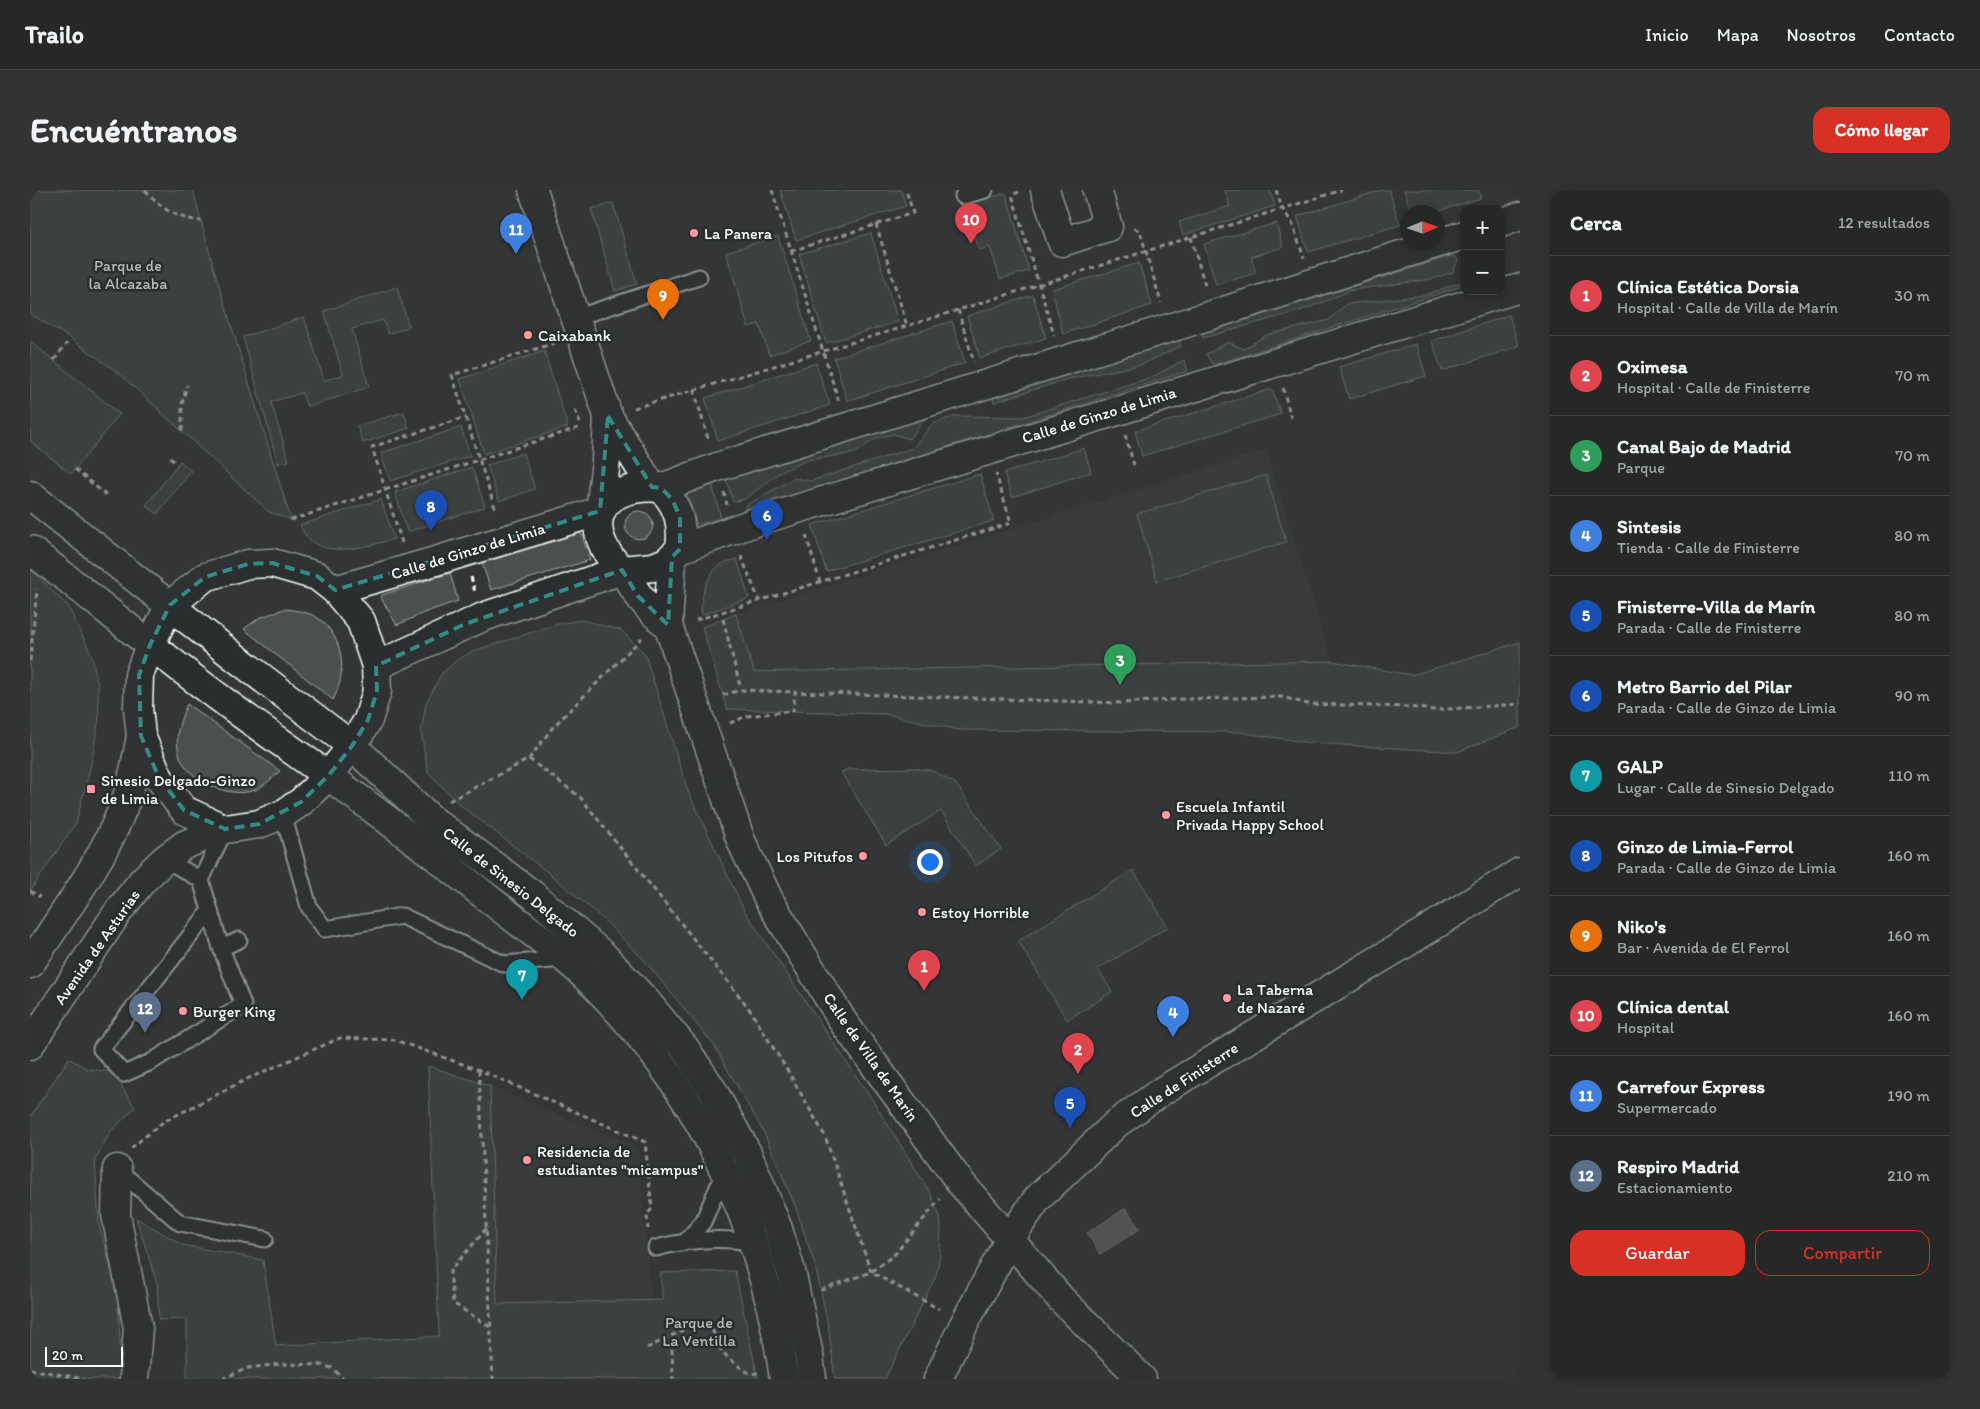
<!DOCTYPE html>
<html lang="es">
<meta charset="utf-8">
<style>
body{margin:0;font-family:Itim,sans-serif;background:#323434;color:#f1f3f6}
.controls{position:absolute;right:15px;top:15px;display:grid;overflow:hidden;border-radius:10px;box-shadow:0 2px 12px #0003}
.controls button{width:45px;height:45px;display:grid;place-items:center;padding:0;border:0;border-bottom:1px solid #424445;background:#262828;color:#f1f3f6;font:25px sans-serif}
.compass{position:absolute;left:1370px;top:15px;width:45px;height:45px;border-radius:50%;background:#262828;box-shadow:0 2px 12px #0003;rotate:88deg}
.scale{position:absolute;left:15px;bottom:12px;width:78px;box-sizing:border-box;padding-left:5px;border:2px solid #fff;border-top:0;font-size:14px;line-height:18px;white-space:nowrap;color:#fff;-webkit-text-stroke:4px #2a2d2e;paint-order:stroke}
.you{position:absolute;left:899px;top:671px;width:18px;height:18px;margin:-12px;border:4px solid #fff;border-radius:50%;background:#1a73e8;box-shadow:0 0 0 8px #1a73e833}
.badge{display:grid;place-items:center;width:32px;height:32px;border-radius:50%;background:#d93025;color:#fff;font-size:16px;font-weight:700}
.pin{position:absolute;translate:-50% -41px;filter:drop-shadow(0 1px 2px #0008)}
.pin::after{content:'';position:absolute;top:26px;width:18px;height:15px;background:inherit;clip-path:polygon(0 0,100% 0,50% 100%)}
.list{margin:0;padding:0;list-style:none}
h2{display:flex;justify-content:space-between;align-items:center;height:65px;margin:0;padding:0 20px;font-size:21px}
h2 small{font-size:16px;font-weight:400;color:#a4a6a8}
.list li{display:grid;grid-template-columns:32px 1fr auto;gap:15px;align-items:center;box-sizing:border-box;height:80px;padding:0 20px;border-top:1px solid #424445}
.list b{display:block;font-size:19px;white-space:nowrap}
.list p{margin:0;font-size:16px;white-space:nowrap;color:#a4a6a8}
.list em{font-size:16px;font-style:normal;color:#a4a6a8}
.actions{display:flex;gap:10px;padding:15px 20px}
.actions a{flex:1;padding:11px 0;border:1px solid #d93025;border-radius:15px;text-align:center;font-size:18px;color:#d93025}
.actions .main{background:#d93025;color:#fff}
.map{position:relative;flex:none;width:1490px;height:1189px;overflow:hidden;border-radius:15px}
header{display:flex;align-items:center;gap:30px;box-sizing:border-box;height:70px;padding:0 25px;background:#262828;border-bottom:1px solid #424445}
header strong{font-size:24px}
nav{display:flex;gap:28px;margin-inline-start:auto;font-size:18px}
.intro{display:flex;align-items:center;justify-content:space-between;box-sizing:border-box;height:120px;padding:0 30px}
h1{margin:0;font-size:35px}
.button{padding:12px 22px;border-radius:15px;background:#d93025;color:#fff;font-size:18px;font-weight:700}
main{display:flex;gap:30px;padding:0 30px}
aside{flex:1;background:#262828;border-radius:15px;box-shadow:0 2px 12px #0003}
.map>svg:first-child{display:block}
</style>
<header>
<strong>Trailo</strong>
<nav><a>Inicio</a><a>Mapa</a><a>Nosotros</a><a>Contacto</a></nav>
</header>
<div class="intro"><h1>Encuéntranos</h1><a class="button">Cómo llegar</a></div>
<main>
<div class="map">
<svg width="1490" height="1189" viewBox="0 0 1490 1189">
<rect width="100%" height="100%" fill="#333536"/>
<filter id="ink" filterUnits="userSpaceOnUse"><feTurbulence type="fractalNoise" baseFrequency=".02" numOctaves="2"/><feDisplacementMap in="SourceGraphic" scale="10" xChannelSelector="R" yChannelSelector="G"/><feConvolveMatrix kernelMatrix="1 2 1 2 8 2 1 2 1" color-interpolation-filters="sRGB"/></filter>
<g filter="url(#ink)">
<g fill="#404243">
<path d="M 1236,260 L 1302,471 L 723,482 L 706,424 Z"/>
<path d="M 398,876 L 460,896 L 608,957 L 624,1135 L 409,1146 Z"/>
</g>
<g fill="#4c4f50" stroke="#a6a7a8">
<path d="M 0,0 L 163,0 L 184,79 L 261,330 L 239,322 L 91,185 L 40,148 L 0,124 Z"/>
<path d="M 750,0 L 871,0 L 876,16 L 766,50 Z"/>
<path d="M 1195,0 L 1240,0 L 1245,16 L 1153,45 L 1149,32 L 1200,16 Z"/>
<path d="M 1352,0 L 1359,0 L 1370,35 L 1278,62 L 1267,26 Z"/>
<path d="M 1374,0 L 1448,0 L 1451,8 L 1405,22 L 1381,22 Z"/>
<path d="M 976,3 L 999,81 L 970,89 L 960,57 L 949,60 L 935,15 Z"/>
<path d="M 583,13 L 607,94 L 585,101 L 561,19 Z"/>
<path d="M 1246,33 L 1253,57 L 1221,67 L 1226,83 L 1186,95 L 1174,54 Z"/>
<path d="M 841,43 L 868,132 L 796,153 L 769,64 Z"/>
<path d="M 748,46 L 781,151 L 739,165 L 729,134 L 718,137 L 696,62 Z"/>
<path d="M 1421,66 L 1426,67 L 1428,70 L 1423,82 L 1402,89 L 1322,100 L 1276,119 L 1173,148 L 1172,143 Z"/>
<path d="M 1109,73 L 1122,115 L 1033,144 L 1022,99 Z"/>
<path d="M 1434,91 L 1434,93 L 1426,98 L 1187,174 L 1182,174 L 1176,164 L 1198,152 L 1214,159 L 1236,145 L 1299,130 L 1316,114 L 1395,105 Z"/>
<path d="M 367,97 L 379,137 L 358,144 L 353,130 L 322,139 L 339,197 L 277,217 L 272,203 L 241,212 L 259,271 L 248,274 L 213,147 L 274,127 L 294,190 L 313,185 L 294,121 Z"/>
<path d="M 1003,105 L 1016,148 L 950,168 L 937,126 Z"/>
<path d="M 1479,125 L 1489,156 L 1412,181 L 1402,151 Z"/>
<path d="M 922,131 L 935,173 L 817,211 L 804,168 Z"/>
<path d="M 1149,150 L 1151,156 L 1111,175 L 1038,189 L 964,212 L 963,208 Z"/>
<path d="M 0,151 L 90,224 L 41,284 L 0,251 Z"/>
<path d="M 1386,154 L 1396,186 L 1319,209 L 1309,177 Z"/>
<path d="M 514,161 L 538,237 L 454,264 L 430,189 Z"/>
<path d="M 1154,170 L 1158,181 L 716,320 L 715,316 L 764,288 L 781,291 L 883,258 L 902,234 L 926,226 L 993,227 L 1122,187 Z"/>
<path d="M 786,173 L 800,215 L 688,251 L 675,208 Z"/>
<path d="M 1242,199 L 1251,224 L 1112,266 L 1105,241 Z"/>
<path d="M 374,222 L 379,238 L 333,253 L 327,236 Z"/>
<path d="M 893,228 L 895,229 L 879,249 L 864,244 L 847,248 L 825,263 L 778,270 L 752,281 L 715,309 L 703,312 L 696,289 Z"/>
<path d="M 431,237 L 440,266 L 360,291 L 351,263 Z"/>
<path d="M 1054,258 L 1061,282 L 982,307 L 974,283 Z"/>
<path d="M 493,263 L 505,299 L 469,311 L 457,275 Z"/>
<path d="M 150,271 L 161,281 L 127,324 L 116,315 Z"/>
<path d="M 442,277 L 455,317 L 377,342 L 365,302 Z"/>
<path d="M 950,284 L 964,331 L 796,381 L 782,335 Z"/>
<path d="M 1236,285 L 1256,352 L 1127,391 L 1107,324 Z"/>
<path d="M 682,294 L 691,328 L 667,335 L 656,302 Z"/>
<path d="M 351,309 L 364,349 C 335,357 283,373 270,335 Z"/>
<circle cx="609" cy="335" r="14"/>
<path d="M 551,343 L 560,370 L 461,400 L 452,373 Z"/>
<path d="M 707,369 L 719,408 L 672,425 C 669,410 676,386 688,377 C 693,372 700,371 707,369 Z"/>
<path d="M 0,379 L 38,416 L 62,466 L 68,495 L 69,528 L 61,575 L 46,633 L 0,701 Z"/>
<path d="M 420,383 L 428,411 L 396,422 L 367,435 L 351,408 L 352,405 Z"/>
<path d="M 254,419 C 265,420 279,422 288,428 C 315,448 317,483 303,510 L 214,439 L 229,428 Z"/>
<path d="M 706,424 L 724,482 L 1302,471 L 1382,485 L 1490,452 L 1490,537 L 1428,562 L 1280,553 L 1208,542 L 929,540 L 854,524 L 697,519 L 672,437 Z"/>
<path d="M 551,430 L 591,440 L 615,464 L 658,601 L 714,720 L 845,914 L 900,1002 L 910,1027 L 911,1039 L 910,1066 L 906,1086 L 855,1189 L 805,1189 L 798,1135 L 786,1079 L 766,1018 L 734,943 L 683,854 L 614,770 L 573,729 L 521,685 L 430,615 L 398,582 L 391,542 L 396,513 L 412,483 L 428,469 L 446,460 L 528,434 Z"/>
<path d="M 157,514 L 250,581 C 242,588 234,596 225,600 C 198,610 152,589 148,559 C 145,543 151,528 157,514 Z"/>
<path d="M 885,578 L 903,581 L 926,594 L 971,659 L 946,676 L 911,621 L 856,655 L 811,582 L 818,579 Z"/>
<path d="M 1103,680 L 1138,737 L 1068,779 L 1082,802 L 1037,830 L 988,751 Z"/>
<path d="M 39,868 L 57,879 L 83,882 L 105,918 L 81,941 L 65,970 L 69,1034 L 88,1104 L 91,1177 L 88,1189 L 0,1189 L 0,927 Z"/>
<path d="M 398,876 L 460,896 L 467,1114 L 633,1110 L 630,1083 L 705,1081 L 728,1189 L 157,1189 L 157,1129 L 129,1130 L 127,1093 L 106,1028 L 153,1055 L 233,1070 L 246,1156 L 409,1146 Z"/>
</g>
<path fill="#737576" stroke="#abacad" d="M 1096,1018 L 1110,1039 L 1070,1064 L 1057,1043 Z"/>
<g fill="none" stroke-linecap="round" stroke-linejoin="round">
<defs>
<g id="lane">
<path d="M 933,6 L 955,0"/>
<path d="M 545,128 L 669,87"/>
<path d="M 253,624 L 279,717 L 295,739 L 372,726 L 474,774 L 534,769"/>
<path d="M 135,669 L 171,690"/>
<path d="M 179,722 L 71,859 L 94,884 L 121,872 L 213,815 L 191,758 L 171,690 L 195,639"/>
<path d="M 191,758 L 209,750"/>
<path d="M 87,979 L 150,1033 L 235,1049"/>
<path d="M 656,1051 L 673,1032 L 694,983"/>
<path d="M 626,1058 C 658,1050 690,1046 722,1053"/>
</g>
<g id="street">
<path d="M 503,0 L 578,226 L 622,297"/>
<path d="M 1015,0 L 1032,52 L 1078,37 L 1067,0"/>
<path d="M 570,321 L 576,271 L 578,226"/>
<path d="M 642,367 L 638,435 L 711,651 L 739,710 L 814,833 L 930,992 L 1031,1109 L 1112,1189"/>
<path d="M 592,380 C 605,401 617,420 638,435"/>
<path d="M 87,979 L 86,1025 L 108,1138 L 104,1189"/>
<path d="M 908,1189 L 934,1134 L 979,1050 L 1007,1009 L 1086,934 L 1132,901 L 1368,758 L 1490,682"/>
</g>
<g id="secondary">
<path d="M 1471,33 L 1490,26"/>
<path d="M 631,298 L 687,277 L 1156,133 L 1434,45"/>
<path d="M 650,359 L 731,330 L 1490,98"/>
<path d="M 305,400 L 409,370 L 570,321"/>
<path d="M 346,476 L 453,427 L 592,380 L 623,377 L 636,372 L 650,359 C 653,335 649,316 631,298 C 569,292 547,337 592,380"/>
<path d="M 0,774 C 31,727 72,672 92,620 C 102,597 106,571 111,546"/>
<path d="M 0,855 L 88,722 L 113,690 L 135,669 L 154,655 L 195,639 L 229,634 L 253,624 L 271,612 L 299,585 L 322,556 L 338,530 L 347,501 L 346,476 L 331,431 L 305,400 L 287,386 L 242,373 L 218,374 L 175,387 L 140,415 L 120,455 L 109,485 L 108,517 L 111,546 L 129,588 L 154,620 L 195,639"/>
</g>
<g id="primary">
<path d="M 0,305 L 206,468 L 322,556 L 401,629 L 503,705 L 573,765 L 616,811 L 654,857 L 682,899 L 717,963 L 728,989 L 748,1039 L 761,1081 L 779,1165 L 782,1189"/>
<path d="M 0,360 C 41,390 79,423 119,454 C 161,487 205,520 249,551 C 319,600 387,651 454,705 C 491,735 533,763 566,797 C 673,906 734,1039 754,1189"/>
</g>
</defs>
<use href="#lane" stroke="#fff" stroke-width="19"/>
<use href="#street" stroke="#fff" stroke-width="31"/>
<use href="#secondary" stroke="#fff" stroke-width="31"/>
<use href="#primary" stroke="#fff" stroke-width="31"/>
<g stroke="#fff" stroke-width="3" stroke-dasharray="5 4" stroke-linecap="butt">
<path d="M 115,0 C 135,21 143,27 171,31"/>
<path d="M 742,0 L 809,212"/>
<path d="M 1246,0 L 1252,18 L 1262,33 L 1274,68"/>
<path d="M 989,2 L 982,5 L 1024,145"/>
<path d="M 846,34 L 877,136"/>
<path d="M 1104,38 L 1110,41 L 1131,113"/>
<path d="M 1161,47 L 1176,99"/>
<path d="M 761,61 L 883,23 L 876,0"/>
<path d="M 928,120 L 944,172"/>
<path d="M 24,170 L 37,153"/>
<path d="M 1253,198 L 1261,228"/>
<path d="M 664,200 L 679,252"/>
<path d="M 604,218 L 877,136 L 1312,0"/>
<path d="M 545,220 L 550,233"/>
<path d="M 152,241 L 152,214 L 157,195"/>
<path d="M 1095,245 L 1104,275"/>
<path d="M 140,268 L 147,274"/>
<path d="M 45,279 L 76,305"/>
<path d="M 694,302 L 697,315"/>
<path d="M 465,318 L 422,185 L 525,153"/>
<path d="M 261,330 L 551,237"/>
<path d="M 776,345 L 790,392"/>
<path d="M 372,353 L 342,257 L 436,227"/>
<path d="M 711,366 L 729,410"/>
<path d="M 441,387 L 445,402"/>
<path d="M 693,429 L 711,500"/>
<path d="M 666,430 L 981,333 L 966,284"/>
<path d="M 0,471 L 7,399"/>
<path d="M 693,505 L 711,500 L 765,502"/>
<path d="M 700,533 L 717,526 L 763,521 L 765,502 L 1090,513 L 1155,509 L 1252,507 L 1278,514 L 1378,517 L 1404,520 L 1490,514"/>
<path d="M 499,569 L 550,607 L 718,817 L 759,883 L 795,946 L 841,1082 L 909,1119"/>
<path d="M 419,611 L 499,569 L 523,537 L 612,448"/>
<path d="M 0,701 L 10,707"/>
<path d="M 449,880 L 463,1189"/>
<path d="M 101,958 L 133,932 L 217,889 L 310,848 L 365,850 L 449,880 L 615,952 L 622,1019 L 617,1024 L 618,1039"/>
<path d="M 456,1039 L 420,1081 L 423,1113 L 460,1137"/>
<path d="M 791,1100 L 841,1082 L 865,1064 L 910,1009"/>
<path d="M 617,1158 L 659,1137 L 679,1136 C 686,1142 683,1147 687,1154 C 693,1166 709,1176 720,1184 L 728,1183"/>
<path d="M 642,1159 L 643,1189"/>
<path d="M 0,1179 L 54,1189"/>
<path d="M 192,1189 L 218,1178 L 250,1174 L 291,1175 L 302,1178 L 314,1189"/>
</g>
<use href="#lane" stroke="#2a2d2e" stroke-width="15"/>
<use href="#street" stroke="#2a2d2e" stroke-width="28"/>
<use href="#secondary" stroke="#2a2d2e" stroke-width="28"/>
<use href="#primary" stroke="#2a2d2e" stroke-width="28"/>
</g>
</g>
<path d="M0 0H1490V1189H0ZM 578,226 L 622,297 L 631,298 L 642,309 L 650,327 L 650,359 L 642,367 L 638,435 L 608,406 L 592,380 L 435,434 L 346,476 L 347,501 L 338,530 L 322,556 L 299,585 L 271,612 L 229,634 L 195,639 L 154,620 L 129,588 L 111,546 L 109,485 L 120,455 L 140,415 L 175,387 L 218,374 L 242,373 L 287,386 L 305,400 L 570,321 Z" fill="#333536" fill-opacity=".55" fill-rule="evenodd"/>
<path fill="none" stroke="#338b84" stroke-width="4" stroke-dasharray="10 6" stroke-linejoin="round" d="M 578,226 L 622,297 L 631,298 L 642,309 L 650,327 L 650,359 L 642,367 L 638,435 L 608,406 L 592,380 L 435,434 L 346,476 L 347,501 L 338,530 L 322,556 L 299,585 L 271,612 L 229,634 L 195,639 L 154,620 L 129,588 L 111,546 L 109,485 L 120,455 L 140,415 L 175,387 L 218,374 L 242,373 L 287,386 L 305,400 L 570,321 Z"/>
<g fill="#ff9aa2" stroke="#2a2d2e" stroke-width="2">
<circle cx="664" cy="43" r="5"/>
<circle cx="498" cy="145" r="5"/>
<rect x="56" y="594" width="10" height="10" rx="2.5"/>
<circle cx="1136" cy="625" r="5"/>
<circle cx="833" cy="666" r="5"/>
<circle cx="892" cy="722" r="5"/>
<circle cx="1197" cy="808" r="5"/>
<circle cx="153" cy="821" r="5"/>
<circle cx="497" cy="970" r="5"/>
</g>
<g text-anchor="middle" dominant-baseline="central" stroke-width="5" stroke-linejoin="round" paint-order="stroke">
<g font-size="16" fill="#fff" stroke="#2a2d2e" text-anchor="start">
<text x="674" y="43">La Panera</text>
<text x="508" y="145">Caixabank</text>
<text x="71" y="590">Sinesio Delgado-Ginzo<tspan x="71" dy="18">de Limia</tspan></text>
<text x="1146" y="616">Escuela Infantil<tspan x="1146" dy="18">Privada Happy School</tspan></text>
<text x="823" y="666" text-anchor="end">Los Pitufos</text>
<text x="902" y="722">Estoy Horrible</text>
<text x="1207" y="799">La Taberna<tspan x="1207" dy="18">de Nazaré</tspan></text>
<text x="163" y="821">Burger King</text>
<text x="507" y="961">Residencia de<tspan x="507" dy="18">estudiantes "micampus"</tspan></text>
</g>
<g font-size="16" fill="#b7b9b9" stroke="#2a2d2e">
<text x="98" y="75">Parque de<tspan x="98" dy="18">la Alcazaba</tspan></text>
<text x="669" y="1132">Parque de<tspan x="669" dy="18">La Ventilla</tspan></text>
</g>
<g font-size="16" fill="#fff" stroke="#2a2d2e">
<text transform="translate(1069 225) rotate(-17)">Calle de Ginzo de Limia</text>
<text transform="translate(438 361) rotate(-17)">Calle de Ginzo de Limia</text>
<text transform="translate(481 692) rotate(38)">Calle de Sinesio Delgado</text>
<text transform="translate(67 757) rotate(-55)">Avenida de Asturias</text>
<text transform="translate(841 867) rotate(55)">Calle de Villa de Marín</text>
<text transform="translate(1154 890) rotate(-33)">Calle de Finisterre</text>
</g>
</g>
</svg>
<div class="controls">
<button>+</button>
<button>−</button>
</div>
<svg class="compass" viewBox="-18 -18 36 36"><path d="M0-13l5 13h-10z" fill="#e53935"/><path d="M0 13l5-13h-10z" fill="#a4a6a8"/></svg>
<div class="scale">20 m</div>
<div class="you"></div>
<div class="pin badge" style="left:894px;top:801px;background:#e0444e">1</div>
<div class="pin badge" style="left:1048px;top:884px;background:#e0444e">2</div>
<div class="pin badge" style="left:1090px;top:495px;background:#2e9e5b">3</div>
<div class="pin badge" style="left:1143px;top:847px;background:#3f7fe0">4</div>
<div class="pin badge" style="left:1040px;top:938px;background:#1a4fb4">5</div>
<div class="pin badge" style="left:737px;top:350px;background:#1a4fb4">6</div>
<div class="pin badge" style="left:492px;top:810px;background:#0f9aa8">7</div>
<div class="pin badge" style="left:401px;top:341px;background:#1a4fb4">8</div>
<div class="pin badge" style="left:633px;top:130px;background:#e8710a">9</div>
<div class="pin badge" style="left:941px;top:54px;background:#e0444e">10</div>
<div class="pin badge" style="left:486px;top:64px;background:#3f7fe0">11</div>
<div class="pin badge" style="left:115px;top:843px;background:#5c6f8a">12</div>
</div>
<aside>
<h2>Cerca<small>12 resultados</small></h2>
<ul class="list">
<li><span class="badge" style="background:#e0444e">1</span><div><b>Clínica Estética Dorsia</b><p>Hospital · Calle de Villa de Marín</p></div><em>30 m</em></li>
<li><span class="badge" style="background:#e0444e">2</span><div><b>Oximesa</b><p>Hospital · Calle de Finisterre</p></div><em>70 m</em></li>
<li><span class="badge" style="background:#2e9e5b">3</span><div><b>Canal Bajo de Madrid</b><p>Parque</p></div><em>70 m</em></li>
<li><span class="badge" style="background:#3f7fe0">4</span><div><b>Sintesis</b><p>Tienda · Calle de Finisterre</p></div><em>80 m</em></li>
<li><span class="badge" style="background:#1a4fb4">5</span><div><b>Finisterre-Villa de Marín</b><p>Parada · Calle de Finisterre</p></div><em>80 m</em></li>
<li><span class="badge" style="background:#1a4fb4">6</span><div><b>Metro Barrio del Pilar</b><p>Parada · Calle de Ginzo de Limia</p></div><em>90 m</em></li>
<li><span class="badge" style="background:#0f9aa8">7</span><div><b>GALP</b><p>Lugar · Calle de Sinesio Delgado</p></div><em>110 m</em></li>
<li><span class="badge" style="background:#1a4fb4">8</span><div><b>Ginzo de Limia-Ferrol</b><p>Parada · Calle de Ginzo de Limia</p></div><em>160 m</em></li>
<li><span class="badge" style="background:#e8710a">9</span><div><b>Niko's</b><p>Bar · Avenida de El Ferrol</p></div><em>160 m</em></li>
<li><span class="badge" style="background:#e0444e">10</span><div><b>Clínica dental</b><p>Hospital</p></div><em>160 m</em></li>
<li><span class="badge" style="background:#3f7fe0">11</span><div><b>Carrefour Express</b><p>Supermercado</p></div><em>190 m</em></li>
<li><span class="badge" style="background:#5c6f8a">12</span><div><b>Respiro Madrid</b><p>Estacionamiento</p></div><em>210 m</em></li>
</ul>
<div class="actions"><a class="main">Guardar</a><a>Compartir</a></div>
</aside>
</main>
